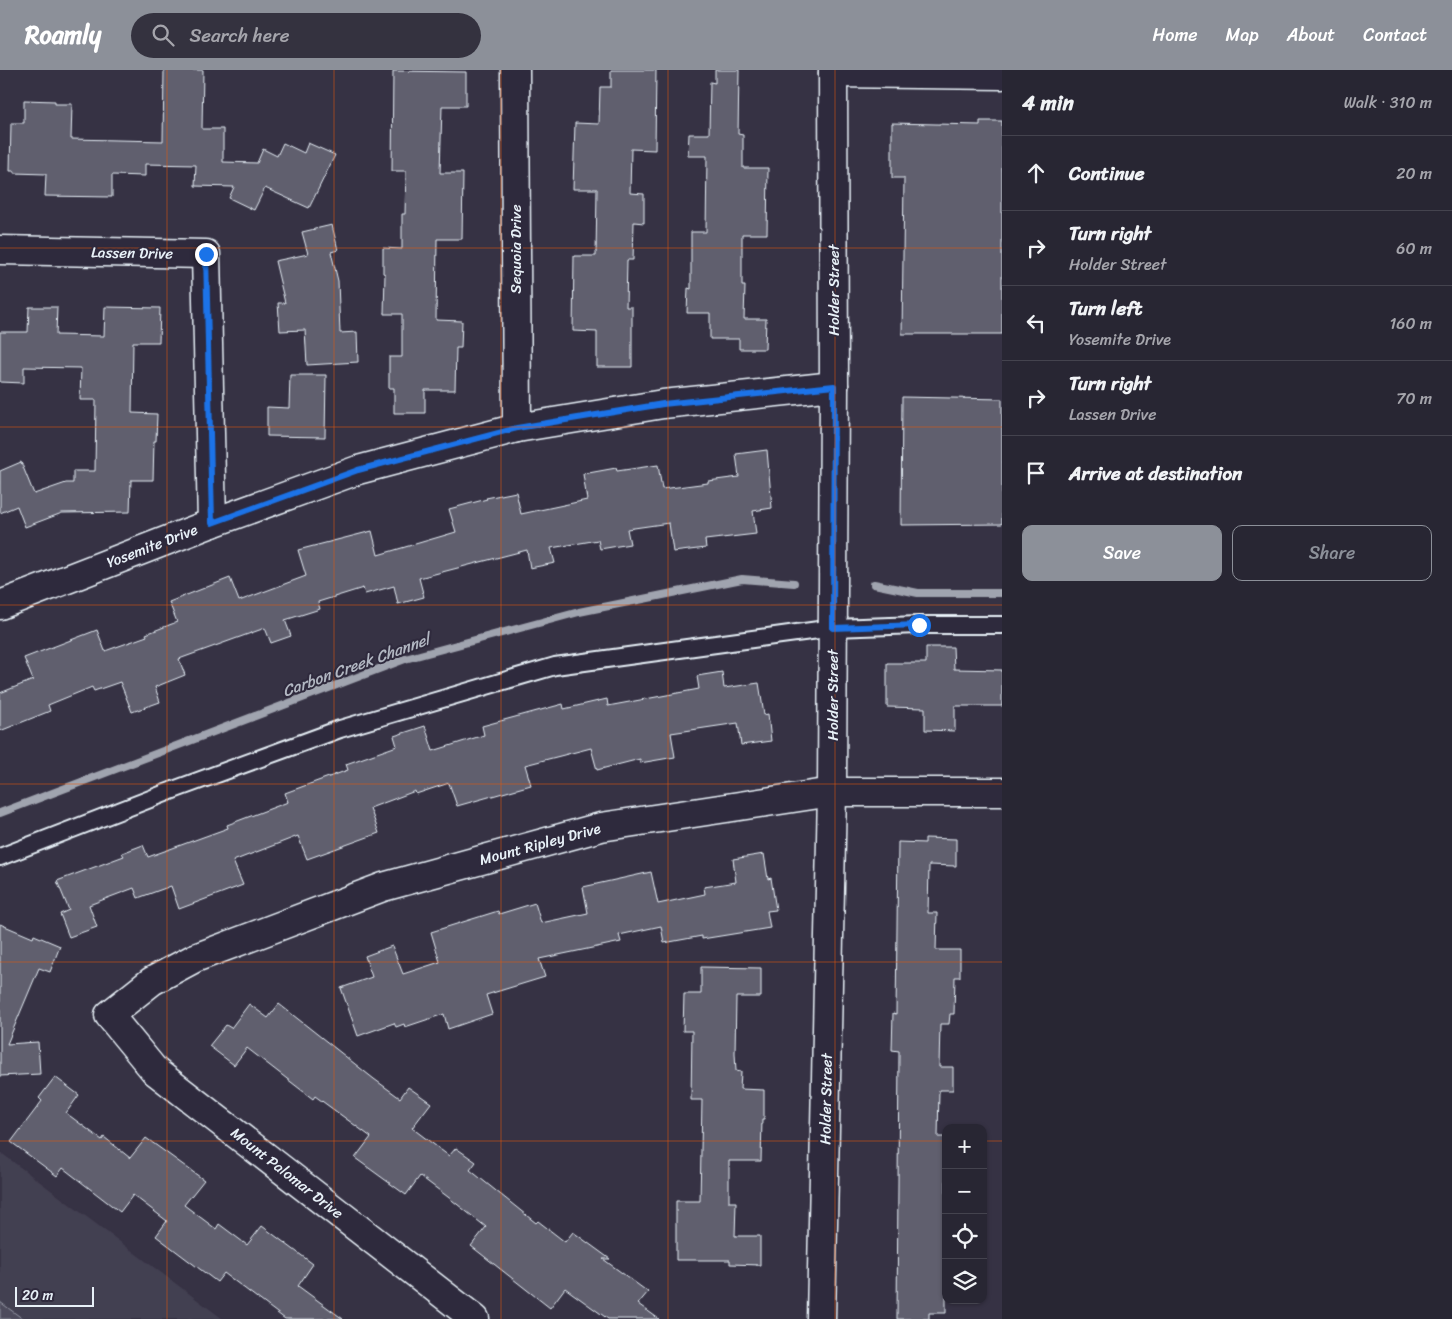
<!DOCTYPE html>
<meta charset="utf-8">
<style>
body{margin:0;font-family:Sriracha,sans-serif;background:#34323f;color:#f1f3f6}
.controls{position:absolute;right:15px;bottom:15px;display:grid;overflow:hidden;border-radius:10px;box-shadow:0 1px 4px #0004}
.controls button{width:45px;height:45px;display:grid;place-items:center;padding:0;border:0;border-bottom:1px solid #44434e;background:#282633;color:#f1f3f6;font:25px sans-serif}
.scale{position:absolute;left:15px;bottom:12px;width:79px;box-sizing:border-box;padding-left:5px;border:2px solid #e8f1f8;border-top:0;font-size:14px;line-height:18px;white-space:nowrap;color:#e8f1f8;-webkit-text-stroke:4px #2f2a3d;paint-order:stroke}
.stop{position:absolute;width:15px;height:15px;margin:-11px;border:4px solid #1a73e8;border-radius:50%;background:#fff}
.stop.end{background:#1a73e8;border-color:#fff;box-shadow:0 1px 5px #0008}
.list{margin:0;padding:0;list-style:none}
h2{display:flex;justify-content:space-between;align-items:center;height:65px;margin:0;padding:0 20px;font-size:21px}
h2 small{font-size:16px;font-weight:400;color:#a5a5ac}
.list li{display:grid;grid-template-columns:32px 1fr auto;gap:15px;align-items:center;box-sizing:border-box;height:75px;padding:0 20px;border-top:1px solid #44434e}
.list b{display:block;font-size:19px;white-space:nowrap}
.list p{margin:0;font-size:16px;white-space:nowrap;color:#a5a5ac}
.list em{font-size:16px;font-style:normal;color:#a5a5ac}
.actions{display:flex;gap:10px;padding:15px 20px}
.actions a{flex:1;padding:11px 0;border:1px solid #8c9099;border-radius:10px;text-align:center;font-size:18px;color:#8c9099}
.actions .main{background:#8c9099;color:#fff}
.icon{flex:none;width:28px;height:28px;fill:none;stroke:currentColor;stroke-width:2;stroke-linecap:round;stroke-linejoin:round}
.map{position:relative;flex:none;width:1002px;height:1249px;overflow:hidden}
header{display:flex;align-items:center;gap:30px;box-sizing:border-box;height:70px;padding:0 25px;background:#8c9099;color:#fff}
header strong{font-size:24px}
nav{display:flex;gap:28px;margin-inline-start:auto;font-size:18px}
.search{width:350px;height:45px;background:#34323f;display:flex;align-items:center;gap:12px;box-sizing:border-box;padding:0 18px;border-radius:28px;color:#a5a5ac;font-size:19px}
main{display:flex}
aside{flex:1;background:#282633}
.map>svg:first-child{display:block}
</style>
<header>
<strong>Roamly</strong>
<div class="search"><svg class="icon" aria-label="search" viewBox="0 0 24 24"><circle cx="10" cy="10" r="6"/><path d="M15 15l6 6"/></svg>Search here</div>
<nav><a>Home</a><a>Map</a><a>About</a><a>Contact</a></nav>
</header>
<main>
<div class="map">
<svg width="1002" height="1249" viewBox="0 0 1002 1249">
<rect width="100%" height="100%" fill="#363244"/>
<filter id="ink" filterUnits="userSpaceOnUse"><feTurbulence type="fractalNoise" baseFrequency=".02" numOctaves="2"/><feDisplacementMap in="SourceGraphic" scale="10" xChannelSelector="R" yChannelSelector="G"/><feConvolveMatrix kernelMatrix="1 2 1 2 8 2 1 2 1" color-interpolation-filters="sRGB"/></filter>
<g filter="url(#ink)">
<path fill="#433f51" d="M 0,1082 L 223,1249 L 23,1249 L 0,1232 Z"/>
<path fill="#4d4b5c" stroke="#9a9eaa" d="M 0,1232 L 23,1249 L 0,1249 Z"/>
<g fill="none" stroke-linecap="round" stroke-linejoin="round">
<g stroke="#a0a4af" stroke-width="8">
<path d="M 874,514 L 918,523 L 1002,523"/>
<path d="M 0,743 L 405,589 L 579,542 L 742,509 L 794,513"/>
</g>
</g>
<g fill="#605e6e" stroke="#e8f1f8">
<path d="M 164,0 L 203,0 L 202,59 L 223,59 L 223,92 L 257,93 L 263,79 L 277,86 L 283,73 L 304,83 L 308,73 L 335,85 L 309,138 L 265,118 L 254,140 L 229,128 L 234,117 L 195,116 L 196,95 L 145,94 L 145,106 L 112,105 L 112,127 L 45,126 L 46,104 L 14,103 L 14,101 L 10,101 L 11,53 L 24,53 L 24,30 L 55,31 L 55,34 L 72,34 L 71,69 L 163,71 Z"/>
<path d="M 611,0 L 656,0 L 655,80 L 631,79 L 630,123 L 644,124 L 644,153 L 634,152 L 633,190 L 627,190 L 626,237 L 632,237 L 632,297 L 597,297 L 597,262 L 573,261 L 574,186 L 596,186 L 597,119 L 573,119 L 575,53 L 599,54 L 600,17 L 611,17 Z"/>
<path d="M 715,0 L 739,0 L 738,64 L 743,65 L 743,98 L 768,98 L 767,164 L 742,164 L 742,216 L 745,216 L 744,249 L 766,249 L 765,279 L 739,279 L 739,269 L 710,269 L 710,243 L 687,243 L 688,218 L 691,219 L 691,162 L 706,162 L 707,86 L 688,86 L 689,64 L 709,64 L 710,12 L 715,13 Z"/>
<path d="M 393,1 L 466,2 L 466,36 L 442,36 L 440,103 L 463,103 L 462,169 L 437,169 L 436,250 L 462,251 L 461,278 L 456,278 L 455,320 L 425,320 L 425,343 L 394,343 L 394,318 L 389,318 L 389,287 L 402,287 L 402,244 L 384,244 L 385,204 L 383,203 L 383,178 L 402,179 L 402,144 L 405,144 L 406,101 L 392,101 Z"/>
<path d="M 980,51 L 1002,51 L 1002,264 L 902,264 L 904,108 L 892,108 L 892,53 L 980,55 Z"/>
<path d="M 332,155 L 338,180 L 331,182 L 338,211 L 340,263 L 357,262 L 358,292 L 307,295 L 305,260 L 280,261 L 278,233 L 285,233 L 275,191 L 308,184 L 302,162 Z"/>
<path d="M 29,237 L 57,237 L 56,265 L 104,266 L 105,237 L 160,238 L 159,272 L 133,272 L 132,343 L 157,344 L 156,371 L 154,371 L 153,410 L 131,410 L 130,442 L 62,443 L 25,457 L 17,436 L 0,443 L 0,401 L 21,392 L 34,424 L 66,413 L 73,413 L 73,401 L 95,401 L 96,330 L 80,330 L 81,298 L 24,297 L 24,313 L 0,312 L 0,262 L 28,262 Z"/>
<path d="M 290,305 L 326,305 L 325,367 L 267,366 L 267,337 L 289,338 Z"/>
<path d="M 902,327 L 1002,329 L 1002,454 L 901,455 Z"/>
<path d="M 767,380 L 772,438 L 753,441 L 756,464 L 705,470 L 706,478 L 673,482 L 669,453 L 627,459 L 630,474 L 600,479 L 598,470 L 551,478 L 555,493 L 530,498 L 527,480 L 419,508 L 424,527 L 398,534 L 394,516 L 365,524 L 363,518 L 318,532 L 320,539 L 285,550 L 291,566 L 271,573 L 265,558 L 179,589 L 185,605 L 155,617 L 160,632 L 132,642 L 120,612 L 94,621 L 92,617 L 48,635 L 50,641 L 0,661 L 0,623 L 33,610 L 24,588 L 97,560 L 105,581 L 147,566 L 146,564 L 177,552 L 169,532 L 230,508 L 239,531 L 306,506 L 298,480 L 372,461 L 378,485 L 456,462 L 449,439 L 487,429 L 486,428 L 516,422 L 521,444 L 587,430 L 583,404 L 616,398 L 617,401 L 658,395 L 662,419 L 708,413 L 708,411 L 739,407 L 736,384 Z"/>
<path d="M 926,577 L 953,577 L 954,599 L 1002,600 L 1002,636 L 955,636 L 955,661 L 925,660 L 925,638 L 887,637 L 887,593 L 926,593 Z"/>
<path d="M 722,602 L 724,618 L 759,613 L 764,645 L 768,644 L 771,671 L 741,675 L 738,653 L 671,663 L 675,687 L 640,693 L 640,689 L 597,700 L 591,678 L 525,695 L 531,715 L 457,736 L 449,713 L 416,724 L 415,721 L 370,738 L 379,763 L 307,789 L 298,766 L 233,791 L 243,815 L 179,839 L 171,816 L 138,828 L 134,818 L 89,835 L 97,857 L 69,867 L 60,844 L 69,840 L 57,811 L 124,786 L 122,783 L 143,775 L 148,787 L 228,758 L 227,755 L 288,732 L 285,723 L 348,700 L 346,694 L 397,676 L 394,666 L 425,656 L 433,681 L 484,665 L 482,656 L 563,634 L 564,639 L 607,629 L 608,636 L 699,619 L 697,606 Z"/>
<path d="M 925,768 L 956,769 L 956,796 L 929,795 L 928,843 L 937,843 L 936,880 L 960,880 L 960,907 L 955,907 L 954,944 L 950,944 L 949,954 L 940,954 L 939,997 L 953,997 L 953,1020 L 939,1020 L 938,1067 L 946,1067 L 946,1243 L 929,1243 L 929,1249 L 897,1249 L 899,981 L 892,980 L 893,943 L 896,944 L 898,772 L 925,773 Z"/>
<path d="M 764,784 L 768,809 L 771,808 L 776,840 L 767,841 L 770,858 L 702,869 L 702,866 L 664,873 L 661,856 L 619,865 L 621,872 L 539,889 L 545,907 L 486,925 L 492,944 L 448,959 L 444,944 L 405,957 L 404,954 L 396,957 L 394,953 L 358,966 L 341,918 L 372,907 L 365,886 L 392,876 L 403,904 L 440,892 L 431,862 L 498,841 L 499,844 L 535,833 L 541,853 L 588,843 L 583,817 L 651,802 L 658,834 L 705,824 L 704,817 L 736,812 L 733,789 Z"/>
<path d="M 0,854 L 33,868 L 34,865 L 60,876 L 50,902 L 39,898 L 7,974 L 38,972 L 40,1004 L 0,1006 Z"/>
<path d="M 701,897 L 761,898 L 761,927 L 736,927 L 735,983 L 736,1001 L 741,1002 L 740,1019 L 764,1020 L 764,1049 L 762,1049 L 761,1091 L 729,1091 L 729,1132 L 736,1132 L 735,1166 L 760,1166 L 760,1195 L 730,1194 L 730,1190 L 676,1190 L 676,1131 L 700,1131 L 702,1030 L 691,1030 L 692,961 L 683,961 L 684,924 L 701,924 Z"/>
<path d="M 249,934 L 268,948 L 279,934 L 374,1009 L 400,1028 L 408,1017 L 431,1033 L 412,1058 L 449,1086 L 456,1078 L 476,1092 L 470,1100 L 536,1153 L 538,1151 L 565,1172 L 573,1162 L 610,1189 L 603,1189 L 648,1222 L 638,1234 L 659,1249 L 608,1249 L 565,1218 L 550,1238 L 471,1176 L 486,1157 L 448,1127 L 420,1106 L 406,1125 L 355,1088 L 371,1067 L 315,1026 L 313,1029 L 247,978 L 234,995 L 209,976 L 226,955 L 231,958 Z"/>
<path d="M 55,1007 L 79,1025 L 66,1043 L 102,1070 L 104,1067 L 130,1088 L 146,1068 L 204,1110 L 184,1135 L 216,1159 L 219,1154 L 247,1175 L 262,1156 L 313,1194 L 298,1216 L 343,1249 L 285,1249 L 224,1203 L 217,1212 L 156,1166 L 167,1151 L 133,1125 L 120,1142 L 63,1098 L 57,1106 L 11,1072 L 42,1031 L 39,1028 Z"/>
</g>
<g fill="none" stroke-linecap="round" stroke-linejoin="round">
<defs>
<path id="lane" d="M 0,787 L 176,719 L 340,659 L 555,596 L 833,558 L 919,555 L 1002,555"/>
<g id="street">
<path d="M 515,0 L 517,358"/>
<path d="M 833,3 L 1002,5"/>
<path d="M 0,180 L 206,184 L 212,453"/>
<path d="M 0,535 L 212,453 L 358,400 L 517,358 L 663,334 L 834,316"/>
<path d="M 475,1249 L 155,1001 L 109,945 L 152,911 L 195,888 L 383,817 L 601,757 L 832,722 L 1002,722"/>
</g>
<path id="secondary" d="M 821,1249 L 832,722 L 834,316 L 833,0"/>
</defs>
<use href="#lane" stroke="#e8f1f8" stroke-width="20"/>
<use href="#street" stroke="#e8f1f8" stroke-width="31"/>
<use href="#secondary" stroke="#e8f1f8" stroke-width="31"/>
<use href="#lane" stroke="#2f2a3d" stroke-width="16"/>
<use href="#street" stroke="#2f2a3d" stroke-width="28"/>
<use href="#secondary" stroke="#2f2a3d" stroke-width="28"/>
</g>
</g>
<g fill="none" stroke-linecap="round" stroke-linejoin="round" filter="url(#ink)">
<path stroke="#1a73e8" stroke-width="6" d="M 206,184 L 212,453 L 358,400 L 517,358 L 663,334 L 834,316 L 833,558 L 919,555"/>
</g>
<path fill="none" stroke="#e8590c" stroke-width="1" stroke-opacity="0.55" d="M 167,0 L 167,1249M 334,0 L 334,1249M 501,0 L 501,1249M 668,0 L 668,1249M 835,0 L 835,1249M 0,178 L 1002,178M 0,357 L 1002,357M 0,535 L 1002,535M 0,714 L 1002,714M 0,892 L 1002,892M 0,1071 L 946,1071M 983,1071 L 1002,1071"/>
<g text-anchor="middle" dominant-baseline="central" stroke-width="4" stroke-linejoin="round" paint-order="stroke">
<g font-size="15" fill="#e8f1f8" stroke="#2f2a3d">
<text transform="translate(516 179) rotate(-90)">Sequoia Drive</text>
<text transform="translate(132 183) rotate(1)">Lassen Drive</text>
<text transform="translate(834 220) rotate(-90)">Holder Street</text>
<text transform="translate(152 476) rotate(-21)">Yosemite Drive</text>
<text transform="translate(833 625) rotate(-90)">Holder Street</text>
<text transform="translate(540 774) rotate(-15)">Mount Ripley Drive</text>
<text transform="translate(826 1029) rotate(-89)">Holder Street</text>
<text transform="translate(287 1103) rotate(38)">Mount Palomar Drive</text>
</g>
<g font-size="16" font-style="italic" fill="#b2b7c2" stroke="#2f2a3d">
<text transform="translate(356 595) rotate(-20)">Carbon Creek Channel</text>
</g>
</g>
</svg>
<div class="controls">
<button>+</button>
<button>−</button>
<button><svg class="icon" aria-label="locate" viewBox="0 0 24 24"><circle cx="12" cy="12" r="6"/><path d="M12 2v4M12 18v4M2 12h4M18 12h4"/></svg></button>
<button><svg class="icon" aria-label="layers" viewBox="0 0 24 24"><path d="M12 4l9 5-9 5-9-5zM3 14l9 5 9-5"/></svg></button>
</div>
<div class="scale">20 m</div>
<div class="stop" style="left:919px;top:555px"></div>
<div class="stop end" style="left:206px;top:184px"></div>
</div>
<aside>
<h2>4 min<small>Walk · 310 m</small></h2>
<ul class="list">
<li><svg class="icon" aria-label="ahead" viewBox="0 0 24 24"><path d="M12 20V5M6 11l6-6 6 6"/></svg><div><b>Continue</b></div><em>20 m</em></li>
<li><svg class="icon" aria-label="right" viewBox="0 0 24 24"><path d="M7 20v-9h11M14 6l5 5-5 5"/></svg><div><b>Turn right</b><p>Holder Street</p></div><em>60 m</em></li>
<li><svg class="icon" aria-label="left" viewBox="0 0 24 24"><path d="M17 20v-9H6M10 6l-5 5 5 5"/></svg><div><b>Turn left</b><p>Yosemite Drive</p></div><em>160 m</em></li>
<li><svg class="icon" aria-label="right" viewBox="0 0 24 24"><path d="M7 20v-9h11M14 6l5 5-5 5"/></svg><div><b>Turn right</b><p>Lassen Drive</p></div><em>70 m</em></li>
<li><svg class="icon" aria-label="arrive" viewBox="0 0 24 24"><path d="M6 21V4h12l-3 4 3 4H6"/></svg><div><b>Arrive at destination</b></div></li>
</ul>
<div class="actions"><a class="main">Save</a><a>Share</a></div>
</aside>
</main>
